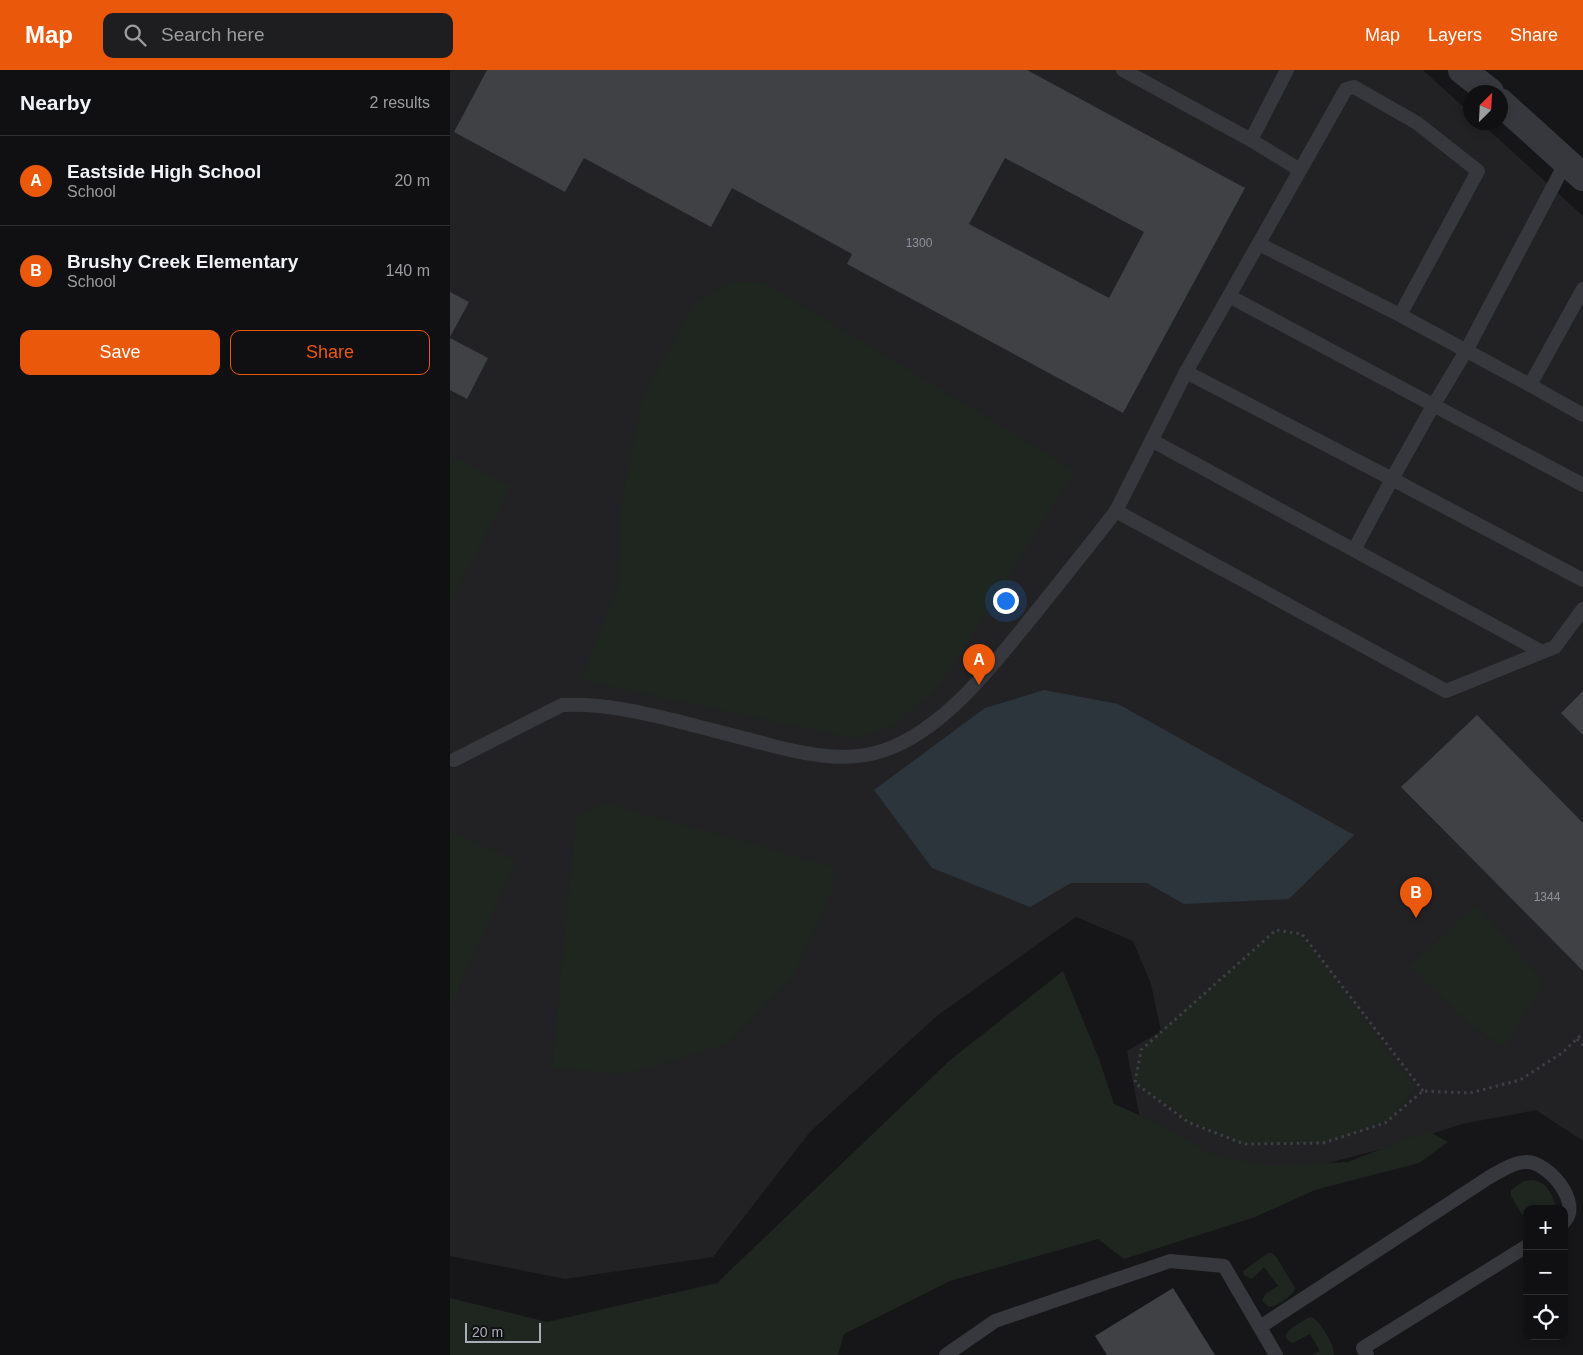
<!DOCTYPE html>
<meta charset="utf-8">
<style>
body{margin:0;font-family:Arial,sans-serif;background:#1e1e20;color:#f1f3f6}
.controls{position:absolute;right:15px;bottom:15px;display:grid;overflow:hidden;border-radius:10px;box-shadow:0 2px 8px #0003}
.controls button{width:45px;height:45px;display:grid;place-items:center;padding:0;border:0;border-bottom:1px solid #303032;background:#101012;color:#f1f3f6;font:25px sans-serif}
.compass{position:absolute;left:1013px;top:15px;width:45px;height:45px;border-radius:50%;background:#101012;box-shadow:0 2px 8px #0003;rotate:24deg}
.scale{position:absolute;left:15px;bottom:12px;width:76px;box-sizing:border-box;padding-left:5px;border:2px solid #a8adb8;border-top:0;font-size:14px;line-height:18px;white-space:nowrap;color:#a8adb8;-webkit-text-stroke:4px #111113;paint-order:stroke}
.you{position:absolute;left:555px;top:530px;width:18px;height:18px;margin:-12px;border:4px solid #fff;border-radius:50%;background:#1a73e8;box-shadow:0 0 0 8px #1a73e833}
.badge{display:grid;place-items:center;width:32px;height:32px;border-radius:50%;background:#ea580c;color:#fff;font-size:16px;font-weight:700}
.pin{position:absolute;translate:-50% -41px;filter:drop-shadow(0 1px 2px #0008)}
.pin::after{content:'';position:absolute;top:26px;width:18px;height:15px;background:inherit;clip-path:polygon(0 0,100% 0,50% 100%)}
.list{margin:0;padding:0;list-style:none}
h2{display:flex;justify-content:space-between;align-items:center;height:65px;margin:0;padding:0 20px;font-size:21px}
h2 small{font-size:16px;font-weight:400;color:#9c9d9f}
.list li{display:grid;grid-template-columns:32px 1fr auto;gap:15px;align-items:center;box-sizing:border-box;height:90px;padding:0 20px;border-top:1px solid #303032}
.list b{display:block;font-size:19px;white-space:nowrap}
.list p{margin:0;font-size:16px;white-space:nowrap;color:#9c9d9f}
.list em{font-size:16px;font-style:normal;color:#9c9d9f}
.actions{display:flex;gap:10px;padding:15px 20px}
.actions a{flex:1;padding:11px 0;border:1px solid #ea580c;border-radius:10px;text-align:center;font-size:18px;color:#ea580c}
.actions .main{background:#ea580c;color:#fff}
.icon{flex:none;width:28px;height:28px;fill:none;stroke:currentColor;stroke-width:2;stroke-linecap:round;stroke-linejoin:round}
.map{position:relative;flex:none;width:1133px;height:1285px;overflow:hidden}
header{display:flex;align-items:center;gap:30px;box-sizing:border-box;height:70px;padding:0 25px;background:#ea580c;color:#fff}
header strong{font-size:24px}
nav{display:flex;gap:28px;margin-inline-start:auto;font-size:18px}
.search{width:350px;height:45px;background:#1e1e20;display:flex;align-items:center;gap:12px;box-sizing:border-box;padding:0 18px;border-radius:10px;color:#9c9d9f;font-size:19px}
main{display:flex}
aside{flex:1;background:#101012}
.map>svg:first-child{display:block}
</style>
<header>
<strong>Map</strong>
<div class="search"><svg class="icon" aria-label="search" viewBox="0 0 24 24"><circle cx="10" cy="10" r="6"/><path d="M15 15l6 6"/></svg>Search here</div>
<nav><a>Map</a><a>Layers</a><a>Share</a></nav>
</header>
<main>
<aside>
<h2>Nearby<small>2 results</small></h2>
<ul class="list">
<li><span class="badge">A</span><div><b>Eastside High School</b><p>School</p></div><em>20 m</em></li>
<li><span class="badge">B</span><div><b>Brushy Creek Elementary</b><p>School</p></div><em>140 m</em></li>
</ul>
<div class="actions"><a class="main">Save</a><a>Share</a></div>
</aside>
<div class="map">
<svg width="1133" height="1285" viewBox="0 0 1133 1285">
<rect width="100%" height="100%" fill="#161618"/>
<path fill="#222225" d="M 0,0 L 973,0 L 1020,43 L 1021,52 L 1031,53 L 1133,146 L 1133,1071 L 1086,1040 L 1012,1054 L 940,1077 L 819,1108 L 692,1059 L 677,981 L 711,961 L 701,914 L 683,871 L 626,847 L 488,945 L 360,1062 L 263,1187 L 115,1209 L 0,1186 Z"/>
<g fill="#1e261f">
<path d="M 281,212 L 314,212 L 625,401 L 492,613 L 447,654 L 406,669 L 131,610 L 168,515 L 170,440 L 192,328 L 245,234 Z"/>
<path d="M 0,385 L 61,417 L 0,533 Z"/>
<path d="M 152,732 L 382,796 L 384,818 L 343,906 L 277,974 L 176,1004 L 102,998 L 126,748 Z"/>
<path d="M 0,761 L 66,791 L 0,939 Z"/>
<path d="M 1026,835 L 1094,912 L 1055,977 L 1023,958 L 960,896 Z"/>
<path d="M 826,860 L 851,865 L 966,1019 L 937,1051 L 874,1073 L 795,1075 L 739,1051 L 686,1012 L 691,979 Z"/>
<path d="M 613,901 L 649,989 L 664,1034 L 705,1052 L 763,1085 L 819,1096 L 898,1092 L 978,1061 L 998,1072 L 969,1093 L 865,1120 L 805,1147 L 674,1189 L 648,1169 L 500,1211 L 394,1264 L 388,1285 L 0,1285 L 0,1228 L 97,1252 L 267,1213 L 499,991 Z"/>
<path d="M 1081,1110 C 1096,1110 1104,1126 1106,1139 L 1077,1139 L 1077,1153 L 1061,1126 L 1061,1120 L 1074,1111 Z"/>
<path d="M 818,1183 L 822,1183 L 827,1188 L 845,1218 C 843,1226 828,1236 819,1237 L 812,1231 L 815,1224 L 828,1216 L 814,1197 L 802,1209 L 794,1205 L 793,1201 Z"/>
<path d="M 862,1247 C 870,1251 885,1276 884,1285 L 862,1285 L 870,1281 L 860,1264 L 843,1273 C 823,1265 850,1253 858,1248 Z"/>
</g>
<path fill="#2c353c" d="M 594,620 L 668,634 L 904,765 L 839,829 L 734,834 L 697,813 L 621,813 L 580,837 L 482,798 L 424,720 L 535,638 Z"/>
<g fill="#404145" fill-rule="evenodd">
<path d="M 37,0 L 577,0 L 795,118 L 673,343 L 397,194 L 402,184 L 282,118 L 261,157 L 134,88 L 115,122 L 4,62 ZM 555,88 L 694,162 L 659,228 L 519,154 Z"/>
<path d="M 0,222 L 19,232 L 0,267 Z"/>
<path d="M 0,268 L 38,288 L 17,329 L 0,320 Z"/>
<path d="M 1133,621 L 1133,665 L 1111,643 Z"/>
<path d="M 1027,645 L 1133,753 L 1133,901 L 951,717 Z"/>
<path d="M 723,1218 L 765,1285 L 657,1285 L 645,1266 Z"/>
</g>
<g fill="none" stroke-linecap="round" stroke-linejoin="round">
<g stroke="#3d3f44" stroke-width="3" stroke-dasharray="2.5 4" stroke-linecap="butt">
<path d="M 1127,969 L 1133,975"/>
<path d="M 973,1021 L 852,864 L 826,860 L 691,980 L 685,1013 L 738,1052 L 794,1074 L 873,1073 L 935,1053 L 973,1021 L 1020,1023 L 1070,1010 L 1112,983 L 1133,963"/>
</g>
<g stroke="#37383d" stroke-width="14">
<path d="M 673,0 L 801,70 L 837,0"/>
<path d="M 801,70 L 850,100"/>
<path d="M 1116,92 L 1016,281 L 983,336 L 942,409 L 736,302 L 896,19 L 904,17 L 967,53 L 1028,101 L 950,245 L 1080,315 L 1133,219"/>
<path d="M 809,174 L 950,245"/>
<path d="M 779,226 L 1133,415"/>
<path d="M 736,302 L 666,441 L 996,621 L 1105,577 L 1133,539"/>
<path d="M 1080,315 L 1133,345"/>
<path d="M 703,371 L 1092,582"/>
<path d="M 904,480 L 942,409 L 1133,510"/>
<path d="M 4,690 L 112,635 C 155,633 194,643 235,653 C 265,661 294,668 323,676 C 359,685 399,693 435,680 C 497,658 546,591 586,542 C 613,508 640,475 666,441"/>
<path d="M 810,1257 L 1038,1108 C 1050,1101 1064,1092 1077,1092 C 1098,1092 1133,1133 1114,1152"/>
<path d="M 496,1285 L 545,1251 L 720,1191 L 774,1196 L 826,1285"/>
<path d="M 917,1285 L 913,1278 L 1077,1176"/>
</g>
<g stroke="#37383d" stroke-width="28">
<path d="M 1012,0 L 1040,22"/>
<path d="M 1050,32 L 1133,107"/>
</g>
</g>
<g text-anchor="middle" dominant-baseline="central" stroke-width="5" stroke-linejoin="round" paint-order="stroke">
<g font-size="12" fill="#8e929b">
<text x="469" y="173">1300</text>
<text x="1097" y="827">1344</text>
</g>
</g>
</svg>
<div class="controls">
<button>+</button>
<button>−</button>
<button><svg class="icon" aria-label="locate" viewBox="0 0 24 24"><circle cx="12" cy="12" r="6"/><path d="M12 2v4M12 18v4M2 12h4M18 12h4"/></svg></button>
</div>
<svg class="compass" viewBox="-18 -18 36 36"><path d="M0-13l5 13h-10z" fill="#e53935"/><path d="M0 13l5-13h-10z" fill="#9c9d9f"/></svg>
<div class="scale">20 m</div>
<div class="you"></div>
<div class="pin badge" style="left:529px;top:615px">A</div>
<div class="pin badge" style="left:966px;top:848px">B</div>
</div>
</main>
